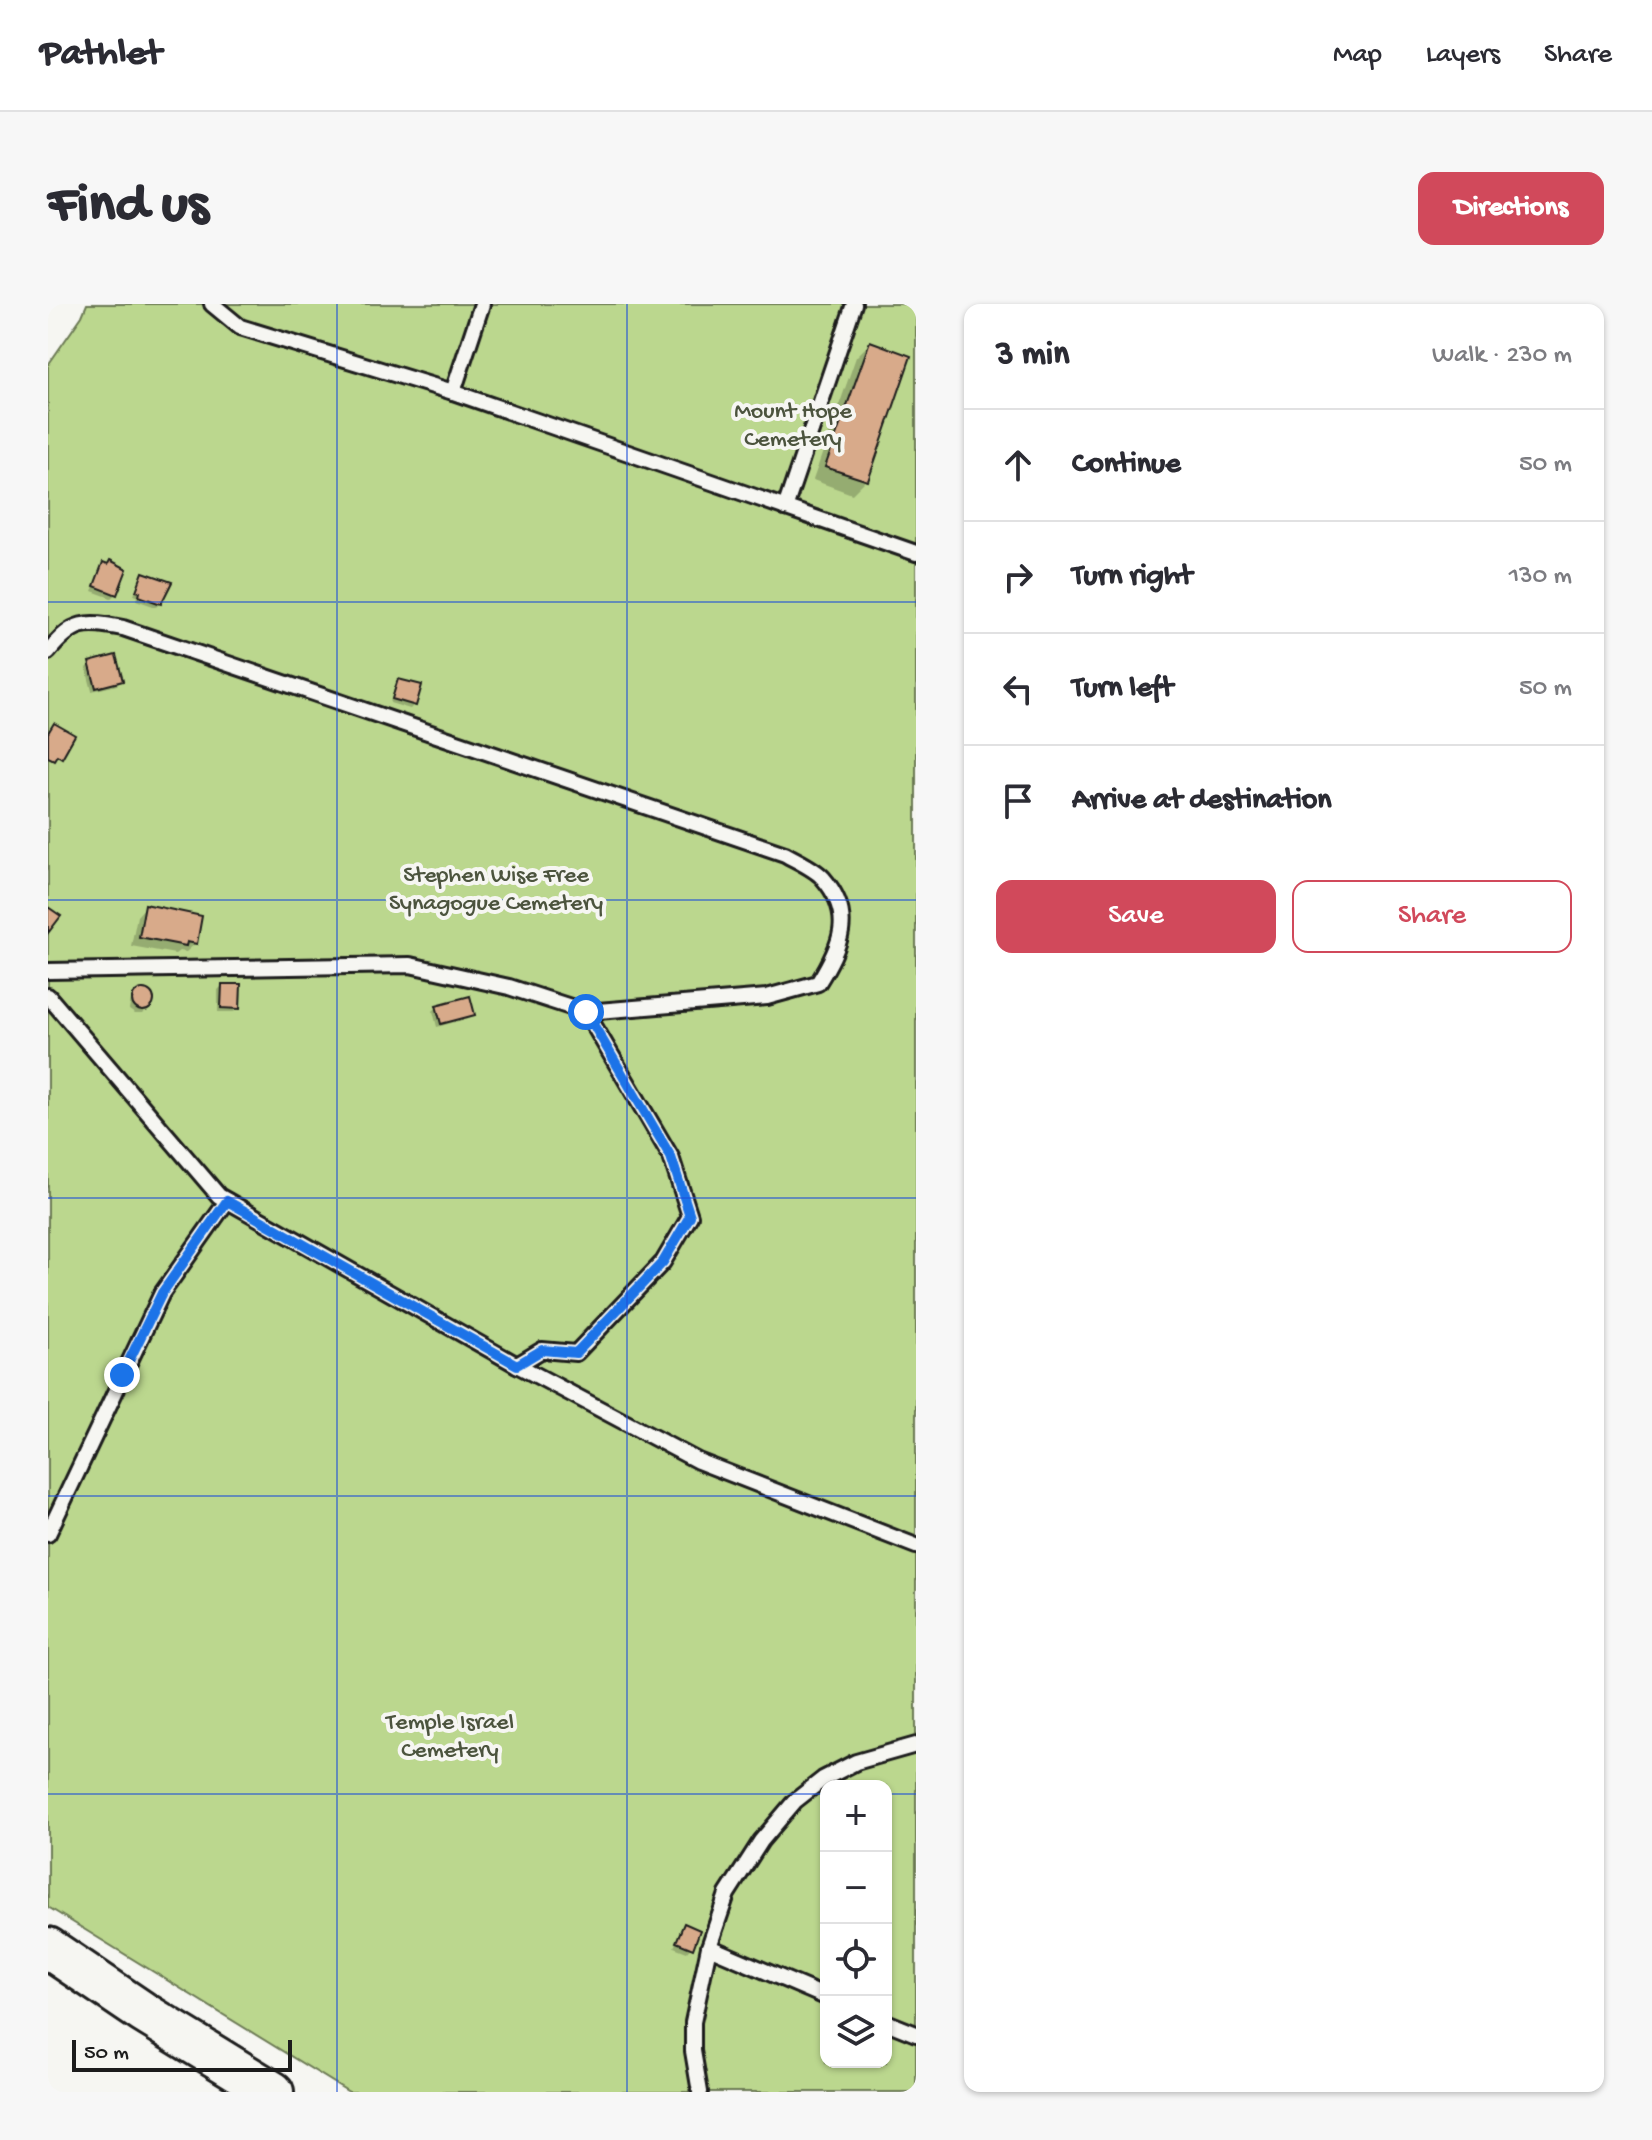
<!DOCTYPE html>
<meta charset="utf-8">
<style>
body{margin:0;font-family:"Gochi Hand",sans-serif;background:#f7f7f7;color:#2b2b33}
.controls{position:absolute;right:24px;bottom:24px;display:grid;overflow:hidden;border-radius:16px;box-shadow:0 2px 6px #0004}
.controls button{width:72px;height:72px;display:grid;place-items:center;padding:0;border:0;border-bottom:2px solid #e1e1e2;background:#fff;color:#2b2b33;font:40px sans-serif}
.scale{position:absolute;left:24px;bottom:20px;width:220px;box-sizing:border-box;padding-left:8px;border:4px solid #1c1c1c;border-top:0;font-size:22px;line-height:28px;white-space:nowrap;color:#1c1c1c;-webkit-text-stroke:6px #f6f6f2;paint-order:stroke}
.stop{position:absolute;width:24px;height:24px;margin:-18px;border:6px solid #1a73e8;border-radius:50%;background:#fff}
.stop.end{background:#1a73e8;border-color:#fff;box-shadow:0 2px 8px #0008}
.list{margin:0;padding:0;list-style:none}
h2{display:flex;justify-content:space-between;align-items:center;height:104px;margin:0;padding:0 32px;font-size:34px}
h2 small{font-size:26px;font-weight:400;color:#7c7c81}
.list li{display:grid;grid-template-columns:52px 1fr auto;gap:24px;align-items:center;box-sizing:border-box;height:112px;padding:0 32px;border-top:2px solid #e1e1e2}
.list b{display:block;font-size:30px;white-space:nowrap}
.list em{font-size:26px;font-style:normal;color:#7c7c81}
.actions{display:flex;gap:16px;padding:24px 32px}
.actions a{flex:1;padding:18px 0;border:2px solid #d1495b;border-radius:16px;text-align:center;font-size:28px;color:#d1495b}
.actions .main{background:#d1495b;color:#fff}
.icon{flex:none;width:44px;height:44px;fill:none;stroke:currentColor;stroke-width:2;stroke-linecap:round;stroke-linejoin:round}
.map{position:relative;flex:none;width:868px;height:1788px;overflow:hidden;border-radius:16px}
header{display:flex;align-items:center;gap:48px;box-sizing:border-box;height:112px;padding:0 40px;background:#fff;border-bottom:2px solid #e1e1e2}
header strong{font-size:38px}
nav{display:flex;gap:44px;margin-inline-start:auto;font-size:28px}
.intro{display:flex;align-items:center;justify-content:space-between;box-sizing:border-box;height:192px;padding:0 48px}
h1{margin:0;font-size:56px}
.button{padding:20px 36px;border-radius:16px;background:#d1495b;color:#fff;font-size:28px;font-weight:700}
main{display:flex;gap:48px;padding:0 48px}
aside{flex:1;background:#fff;border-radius:16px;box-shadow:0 2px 6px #0004}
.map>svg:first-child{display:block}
</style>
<header>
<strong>Pathlet</strong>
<nav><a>Map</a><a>Layers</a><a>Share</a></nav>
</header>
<div class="intro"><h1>Find us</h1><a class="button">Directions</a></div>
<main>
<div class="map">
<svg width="868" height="1788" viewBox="0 0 868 1788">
<rect width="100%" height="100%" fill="#f6f6f2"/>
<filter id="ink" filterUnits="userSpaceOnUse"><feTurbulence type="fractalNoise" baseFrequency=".0125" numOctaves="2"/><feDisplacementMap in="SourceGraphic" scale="16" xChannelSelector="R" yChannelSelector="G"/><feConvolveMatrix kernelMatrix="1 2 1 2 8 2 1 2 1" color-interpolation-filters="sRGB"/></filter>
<g filter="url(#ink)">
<path fill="#bbd78e" stroke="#6c7a55" stroke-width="2" fill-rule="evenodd" d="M 39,0 L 868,0 L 868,1788 L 301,1788 L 0,1603 L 0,61 L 34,12 ZM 778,1482 L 838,1482 L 838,1758 L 778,1758 Z"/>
<g fill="#0003">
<path d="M 822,39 L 861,53 L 818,176 L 804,190 L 765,176 L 808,53 Z"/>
<path d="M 56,260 L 68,290 L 63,294 L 44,287 Z"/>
<path d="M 95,270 L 121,279 L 115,296 L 108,303 L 88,296 L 89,292 L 86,291 Z"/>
<path d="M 42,360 L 73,377 L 69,381 L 44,387 L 38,364 Z"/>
<path d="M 351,377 L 366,401 L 362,405 L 342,399 L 347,381 Z"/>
<path d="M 98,602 L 148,639 L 138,648 L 131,647 L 127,650 L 83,642 L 89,612 Z"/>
<path d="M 174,682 L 190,704 L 186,708 L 170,708 L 170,686 Z"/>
<path d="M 93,686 L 100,687 L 104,692 L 103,701 L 95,710 L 87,710 L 81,706 L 83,695 Z"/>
<path d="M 389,703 L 425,710 L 421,714 L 389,723 L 385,707 Z"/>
<path d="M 636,1621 L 643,1643 L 639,1648 L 626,1643 Z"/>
</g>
<g fill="#d8aa8a" stroke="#1c1c1c" stroke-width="2">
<path d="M 822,37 L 863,52 L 820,177 L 777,163 Z"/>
<path d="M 62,256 L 79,265 L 69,291 L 46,282 L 55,258 L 60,260 Z"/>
<path d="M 95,268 L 124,278 L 113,300 L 91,292 L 92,288 L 88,287 Z"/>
<path d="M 68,351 L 75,377 L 48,384 L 41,358 Z"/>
<path d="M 350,375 L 374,381 L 368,402 L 344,395 Z"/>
<path d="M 6,419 L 27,431 L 14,454 L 9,451 L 6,456 L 0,453 L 0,429 Z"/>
<path d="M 97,600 L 154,612 L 149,640 L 139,638 L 138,642 L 91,633 Z"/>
<path d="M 0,603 L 13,612 L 0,629 Z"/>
<path d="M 174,680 L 193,680 L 192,705 L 173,704 Z"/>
<circle cx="95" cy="696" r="11"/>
<path d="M 422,692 L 427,711 L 393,720 L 388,701 Z"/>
<path d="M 636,1619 L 652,1626 L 645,1645 L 628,1638 Z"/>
</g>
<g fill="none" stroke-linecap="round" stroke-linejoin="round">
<defs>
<g id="service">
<path d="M 164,0 L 192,23 L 405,88 L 868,249"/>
<path d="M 405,88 L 434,0"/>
<path d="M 737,204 L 806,0"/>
<path d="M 0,348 C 26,316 37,317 75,324 L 737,550 C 749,557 766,564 775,574 C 807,611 793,642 770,679 L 719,693 L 538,708 L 461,683 L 362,661 L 0,667"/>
<path d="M 0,692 L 171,892 L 469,1061 L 650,1157 L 868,1242"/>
<path d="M 469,1061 L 494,1046 L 528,1049 L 615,958 L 642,912 L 623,853 L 538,708"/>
<path d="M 0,1230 L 114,989 L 179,897"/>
<path d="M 661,1643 L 778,1693"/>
<path d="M 838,1718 L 868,1730"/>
<path d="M 652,1788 L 645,1747 L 645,1718 L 661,1643 L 679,1590 L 713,1537 L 747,1497 L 775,1475 L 808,1458 L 868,1441"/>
</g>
<path id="secondary" d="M 0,1644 L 96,1709 L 225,1788"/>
</defs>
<use href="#service" stroke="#1c1c1c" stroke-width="20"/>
<use href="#secondary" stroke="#1c1c1c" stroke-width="46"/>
<use href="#service" stroke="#f6f6f2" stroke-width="14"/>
<use href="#secondary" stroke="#f6f6f2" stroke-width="40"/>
</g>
</g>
<g fill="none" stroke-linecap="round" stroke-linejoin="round" filter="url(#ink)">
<path stroke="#1a73e8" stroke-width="10" d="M 74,1071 L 114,989 L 179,897 L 469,1061 L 494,1046 L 528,1049 L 615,958 L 642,912 L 623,853 L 538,708"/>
</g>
<path fill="none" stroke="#1d4ed8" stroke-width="2" stroke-opacity="0.55" d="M 289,0 L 289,1788M 579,0 L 579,1788M 0,298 L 868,298M 0,596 L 868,596M 0,894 L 868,894M 0,1192 L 868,1192M 0,1490 L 778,1490M 838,1490 L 868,1490"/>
<g text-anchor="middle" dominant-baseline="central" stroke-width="8" stroke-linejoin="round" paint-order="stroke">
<g font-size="24" fill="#4c543e" stroke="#f6f6f2">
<text x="745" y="108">Mount Hope<tspan x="745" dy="28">Cemetery</tspan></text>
<text x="448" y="572">Stephen Wise Free<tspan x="448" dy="28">Synagogue Cemetery</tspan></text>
<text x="402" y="1419">Temple Israel<tspan x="402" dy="28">Cemetery</tspan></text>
</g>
</g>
</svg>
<div class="controls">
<button>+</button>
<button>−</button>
<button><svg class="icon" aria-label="locate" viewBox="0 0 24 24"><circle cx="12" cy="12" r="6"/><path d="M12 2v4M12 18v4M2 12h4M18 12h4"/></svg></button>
<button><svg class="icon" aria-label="layers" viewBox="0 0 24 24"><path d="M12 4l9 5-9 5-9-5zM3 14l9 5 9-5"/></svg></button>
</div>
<div class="scale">50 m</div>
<div class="stop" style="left:538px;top:708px"></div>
<div class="stop end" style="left:74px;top:1071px"></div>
</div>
<aside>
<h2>3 min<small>Walk · 230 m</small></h2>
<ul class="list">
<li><svg class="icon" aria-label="ahead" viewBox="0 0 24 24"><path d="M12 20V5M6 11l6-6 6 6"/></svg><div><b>Continue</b></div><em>50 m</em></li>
<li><svg class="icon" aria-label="right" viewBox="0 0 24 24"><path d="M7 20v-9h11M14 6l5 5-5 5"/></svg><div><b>Turn right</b></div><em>130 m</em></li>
<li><svg class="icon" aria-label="left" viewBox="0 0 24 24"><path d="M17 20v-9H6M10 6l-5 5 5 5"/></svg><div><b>Turn left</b></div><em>50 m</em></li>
<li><svg class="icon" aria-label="arrive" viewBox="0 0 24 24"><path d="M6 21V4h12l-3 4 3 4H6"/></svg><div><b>Arrive at destination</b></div></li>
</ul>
<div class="actions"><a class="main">Save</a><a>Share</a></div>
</aside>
</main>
